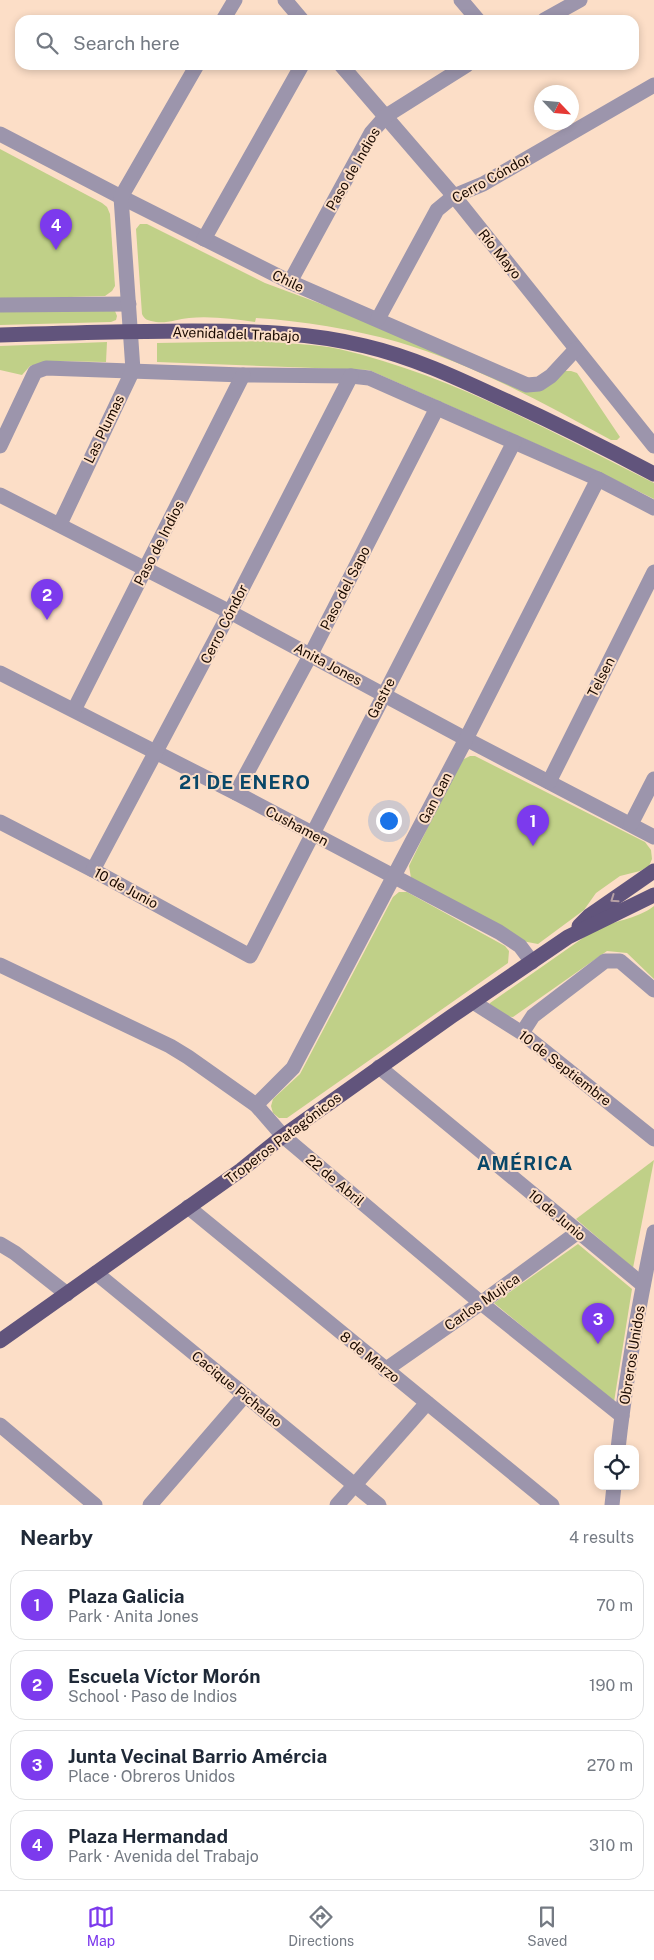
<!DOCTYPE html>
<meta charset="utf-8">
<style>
body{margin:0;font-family:"Public Sans",sans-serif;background:#f2f2f3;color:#1f2937}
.controls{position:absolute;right:15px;bottom:15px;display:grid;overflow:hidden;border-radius:10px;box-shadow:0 2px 8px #0003}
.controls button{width:45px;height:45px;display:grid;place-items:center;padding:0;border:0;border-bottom:1px solid #e0e1e3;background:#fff;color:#1f2937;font:25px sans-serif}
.compass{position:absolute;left:534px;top:85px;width:45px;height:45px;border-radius:50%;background:#fff;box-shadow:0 2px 8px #0003;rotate:116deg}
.you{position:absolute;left:388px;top:820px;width:18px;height:18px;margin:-12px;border:4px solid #fff;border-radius:50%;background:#1a73e8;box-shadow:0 0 0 8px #1a73e833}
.badge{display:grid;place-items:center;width:32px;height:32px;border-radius:50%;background:#7c3aed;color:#fff;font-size:16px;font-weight:700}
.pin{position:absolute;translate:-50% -41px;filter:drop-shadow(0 1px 2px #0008)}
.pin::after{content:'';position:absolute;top:26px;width:18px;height:15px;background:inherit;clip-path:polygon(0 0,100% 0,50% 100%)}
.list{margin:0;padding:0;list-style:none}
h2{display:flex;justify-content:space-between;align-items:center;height:65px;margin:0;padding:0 20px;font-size:21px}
h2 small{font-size:16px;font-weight:400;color:#747a83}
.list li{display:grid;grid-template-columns:32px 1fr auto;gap:15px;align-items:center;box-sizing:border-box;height:70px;margin:0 10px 10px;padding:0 10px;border:1px solid #e0e1e3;border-radius:15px}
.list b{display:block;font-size:19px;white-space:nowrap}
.list p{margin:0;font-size:16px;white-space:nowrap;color:#747a83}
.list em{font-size:16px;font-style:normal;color:#747a83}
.icon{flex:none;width:28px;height:28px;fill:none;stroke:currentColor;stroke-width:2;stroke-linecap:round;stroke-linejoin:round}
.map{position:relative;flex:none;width:654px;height:1505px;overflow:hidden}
.search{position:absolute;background:#fff;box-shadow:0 2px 8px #0003;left:15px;right:15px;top:15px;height:55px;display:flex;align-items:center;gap:12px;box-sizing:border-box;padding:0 18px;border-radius:15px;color:#747a83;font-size:19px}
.sheet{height:385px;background:#fff}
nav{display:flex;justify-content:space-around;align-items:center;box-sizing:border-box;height:70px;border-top:1px solid #e0e1e3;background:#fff;font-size:14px;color:#747a83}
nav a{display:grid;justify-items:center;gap:2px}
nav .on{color:#7c3aed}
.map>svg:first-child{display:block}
</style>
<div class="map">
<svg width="654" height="1505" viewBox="0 0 654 1505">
<rect width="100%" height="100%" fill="#fcdec7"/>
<g fill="#c0d088">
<path d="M 0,149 L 102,203 L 107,207 L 110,214 L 115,286 L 112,291 L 105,296 L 0,299 Z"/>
<path d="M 140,224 L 147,224 L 265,283 L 351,315 L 525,388 L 565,371 L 571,371 L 577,373 L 620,437 L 617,440 L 611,440 C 543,403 473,364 398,342 C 352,329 303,321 256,318 L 255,322 C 234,319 211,316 189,318 C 176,319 165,325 151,321 C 146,320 144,318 142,314 L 136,229 Z"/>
<path d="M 0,310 L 115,311 L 117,316 L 116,320 L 111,322 L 0,325 Z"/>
<path d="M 263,341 C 288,344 315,344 339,349 C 451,375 552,432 654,483 L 654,499 L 597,471 L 369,370 L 157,362 L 157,343 Z"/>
<path d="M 107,342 L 106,362 L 50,361 L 30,366 L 22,375 L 0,370 L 0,346 Z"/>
<path d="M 470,756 L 475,756 L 645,842 L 651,850 L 652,859 L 649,866 L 640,871 L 620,876 L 596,893 L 584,910 L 538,944 L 522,941 L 411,878 L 409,866 L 458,765 L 462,760 Z"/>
<path d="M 399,892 L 407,892 L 505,946 L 509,951 L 508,963 L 287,1118 L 279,1118 L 273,1113 L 271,1106 L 273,1099 L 300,1074 L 393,897 Z"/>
<path d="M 654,906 L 654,979 L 627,953 L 607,951 L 513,1017 L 504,1016 L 489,1007 L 490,1003 L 593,931 C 613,920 636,920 654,906 Z"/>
<path d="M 654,1160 L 633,1268 L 576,1219 Z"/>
<path d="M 578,1244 L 632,1289 L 614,1402 L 494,1303 Z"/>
</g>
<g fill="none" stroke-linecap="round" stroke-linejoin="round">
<g stroke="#9c95ac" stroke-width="15">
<path d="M 285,0 L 302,20"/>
<path d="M 461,0 L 478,20"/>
<path d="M 223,20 L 235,0"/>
<path d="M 544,20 L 580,0"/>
<path d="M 341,65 L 454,196 L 654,446"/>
<path d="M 0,134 L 121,197 L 290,282 L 527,385 L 539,384 L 551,376 L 576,349"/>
<path d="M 204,239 L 302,65"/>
<path d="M 290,282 L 371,133 L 386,116 L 467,65"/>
<path d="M 0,305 L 129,304"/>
<path d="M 378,319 L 437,210 L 454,196 L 483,184 L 654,85"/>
<path d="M 0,446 L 35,372 L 46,368 L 243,375 L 351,376 L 369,378 L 598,479 L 654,508"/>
<path d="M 0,495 L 230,612 L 466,739 L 654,837"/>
<path d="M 60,524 L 133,370 L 121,197 L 197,65"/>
<path d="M 0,673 L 236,793 L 499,932 L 520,946 L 532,962"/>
<path d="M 74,710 L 243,375"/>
<path d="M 549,782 L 654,572"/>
<path d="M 236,793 L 311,654 L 437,408"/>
<path d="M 0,822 L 93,870 L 250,956 L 514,442"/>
<path d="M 631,824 L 654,779"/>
<path d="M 93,870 L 230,612 L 351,376"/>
<path d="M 0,965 L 170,1046 L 188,1057 L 256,1105 L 283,1136 L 481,1303 L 622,1416"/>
<path d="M 473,1002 L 522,1033 L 654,1139"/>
<path d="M 522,1033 L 533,1016 L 605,961 L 620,961 L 654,990"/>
<path d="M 379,1067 L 643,1285"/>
<path d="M 256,1105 L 293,1068 L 466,739 L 598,479"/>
<path d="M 188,1207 L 552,1505"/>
<path d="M 0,1244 L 15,1253 L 67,1294"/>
<path d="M 96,1273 L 379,1505"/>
<path d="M 385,1370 L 481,1303 L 578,1232"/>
<path d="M 0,1425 L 95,1505"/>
<path d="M 618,1449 C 626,1376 639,1304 654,1232"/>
<path d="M 150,1505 L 245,1395"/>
<path d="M 337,1505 L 427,1403"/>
<path d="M 612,1505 L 614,1486"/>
</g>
<g stroke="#61547c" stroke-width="15">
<path d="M 0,335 C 64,333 128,331 192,331 C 250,331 308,332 365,346 C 412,357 455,377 498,397 C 551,421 603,447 654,474"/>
<path d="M 579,926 L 589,916 L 654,871"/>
<path d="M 0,1341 L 241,1170 L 283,1136 L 452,1016 L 568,937 L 654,895"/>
</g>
</g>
<defs><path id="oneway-chevron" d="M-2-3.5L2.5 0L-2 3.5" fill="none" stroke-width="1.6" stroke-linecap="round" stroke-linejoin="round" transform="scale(1.25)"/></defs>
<use stroke="#b6a0a5" href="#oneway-chevron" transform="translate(614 899) rotate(145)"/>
<g text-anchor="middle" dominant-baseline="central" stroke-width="4" stroke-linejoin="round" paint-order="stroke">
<g font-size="14" fill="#1a0a00" stroke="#fcdec7">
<text transform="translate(353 169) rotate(-60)">Paso de Indios</text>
<text transform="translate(491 178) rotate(-29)">Cerro Cóndor</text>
<text transform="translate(500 254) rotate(51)">Río Mayo</text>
<text transform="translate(288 281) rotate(25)">Chile</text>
<text transform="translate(236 334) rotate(2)">Avenida del Trabajo</text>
<text transform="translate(104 429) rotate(-64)">Las Plumas</text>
<text transform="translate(159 543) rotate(-63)">Paso de Indios</text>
<text transform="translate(345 588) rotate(-63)">Paso del Sapo</text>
<text transform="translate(224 624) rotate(-63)">Cerro Cóndor</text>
<text transform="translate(328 664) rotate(28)">Anita Jones</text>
<text transform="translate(601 677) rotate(-63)">Telsen</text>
<text transform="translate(381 698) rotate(-63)">Gastre</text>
<text transform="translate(435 798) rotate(-63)">Gan Gan</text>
<text transform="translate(297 826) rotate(28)">Cushamen</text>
<text transform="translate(126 888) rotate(28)">10 de Junio</text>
<text transform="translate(565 1068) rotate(38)">10 de Septiembre</text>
<text transform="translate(283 1138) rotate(-37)">Troperos Patagónicos</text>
<text transform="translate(335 1180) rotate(40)">22 de Abril</text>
<text transform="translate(557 1215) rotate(40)">10 de Junio</text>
<text transform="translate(482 1302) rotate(-35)">Carlos Mujica</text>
<text transform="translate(632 1355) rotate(-81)">Obreros Unidos</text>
<text transform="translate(370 1357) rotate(39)">8 de Marzo</text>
<text transform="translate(237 1389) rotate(39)">Cacique Pichalao</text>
</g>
<g font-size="19" font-weight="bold" letter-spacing="1" fill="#094768" stroke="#fcdec7">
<text x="245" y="782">21 DE ENERO</text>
<text x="525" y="1163">AMÉRICA</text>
</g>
</g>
</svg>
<div class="controls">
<button><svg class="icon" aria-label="locate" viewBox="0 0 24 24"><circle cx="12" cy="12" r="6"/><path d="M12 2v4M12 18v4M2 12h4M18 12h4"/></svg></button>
</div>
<svg class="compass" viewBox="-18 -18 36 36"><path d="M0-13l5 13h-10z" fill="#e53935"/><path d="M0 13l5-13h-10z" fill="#747a83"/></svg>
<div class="you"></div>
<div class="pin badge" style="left:533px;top:846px">1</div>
<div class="pin badge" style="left:47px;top:620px">2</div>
<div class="pin badge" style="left:598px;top:1344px">3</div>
<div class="pin badge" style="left:56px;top:250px">4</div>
<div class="search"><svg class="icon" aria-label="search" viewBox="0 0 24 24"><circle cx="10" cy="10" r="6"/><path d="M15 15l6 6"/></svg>Search here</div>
</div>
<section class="sheet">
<h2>Nearby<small>4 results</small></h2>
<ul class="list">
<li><span class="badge">1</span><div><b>Plaza Galicia</b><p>Park · Anita Jones</p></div><em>70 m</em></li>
<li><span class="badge">2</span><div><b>Escuela Víctor Morón</b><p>School · Paso de Indios</p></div><em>190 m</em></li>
<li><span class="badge">3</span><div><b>Junta Vecinal Barrio Amércia</b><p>Place · Obreros Unidos</p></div><em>270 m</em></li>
<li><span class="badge">4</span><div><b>Plaza Hermandad</b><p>Park · Avenida del Trabajo</p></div><em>310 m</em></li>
</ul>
</section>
<nav>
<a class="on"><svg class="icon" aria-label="map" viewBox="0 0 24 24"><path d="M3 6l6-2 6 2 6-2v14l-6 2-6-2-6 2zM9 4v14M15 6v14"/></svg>Map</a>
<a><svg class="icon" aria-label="directions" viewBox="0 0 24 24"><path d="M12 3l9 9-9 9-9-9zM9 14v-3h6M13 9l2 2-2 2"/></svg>Directions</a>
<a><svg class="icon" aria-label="saved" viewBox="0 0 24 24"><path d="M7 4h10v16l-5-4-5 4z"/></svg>Saved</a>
</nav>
